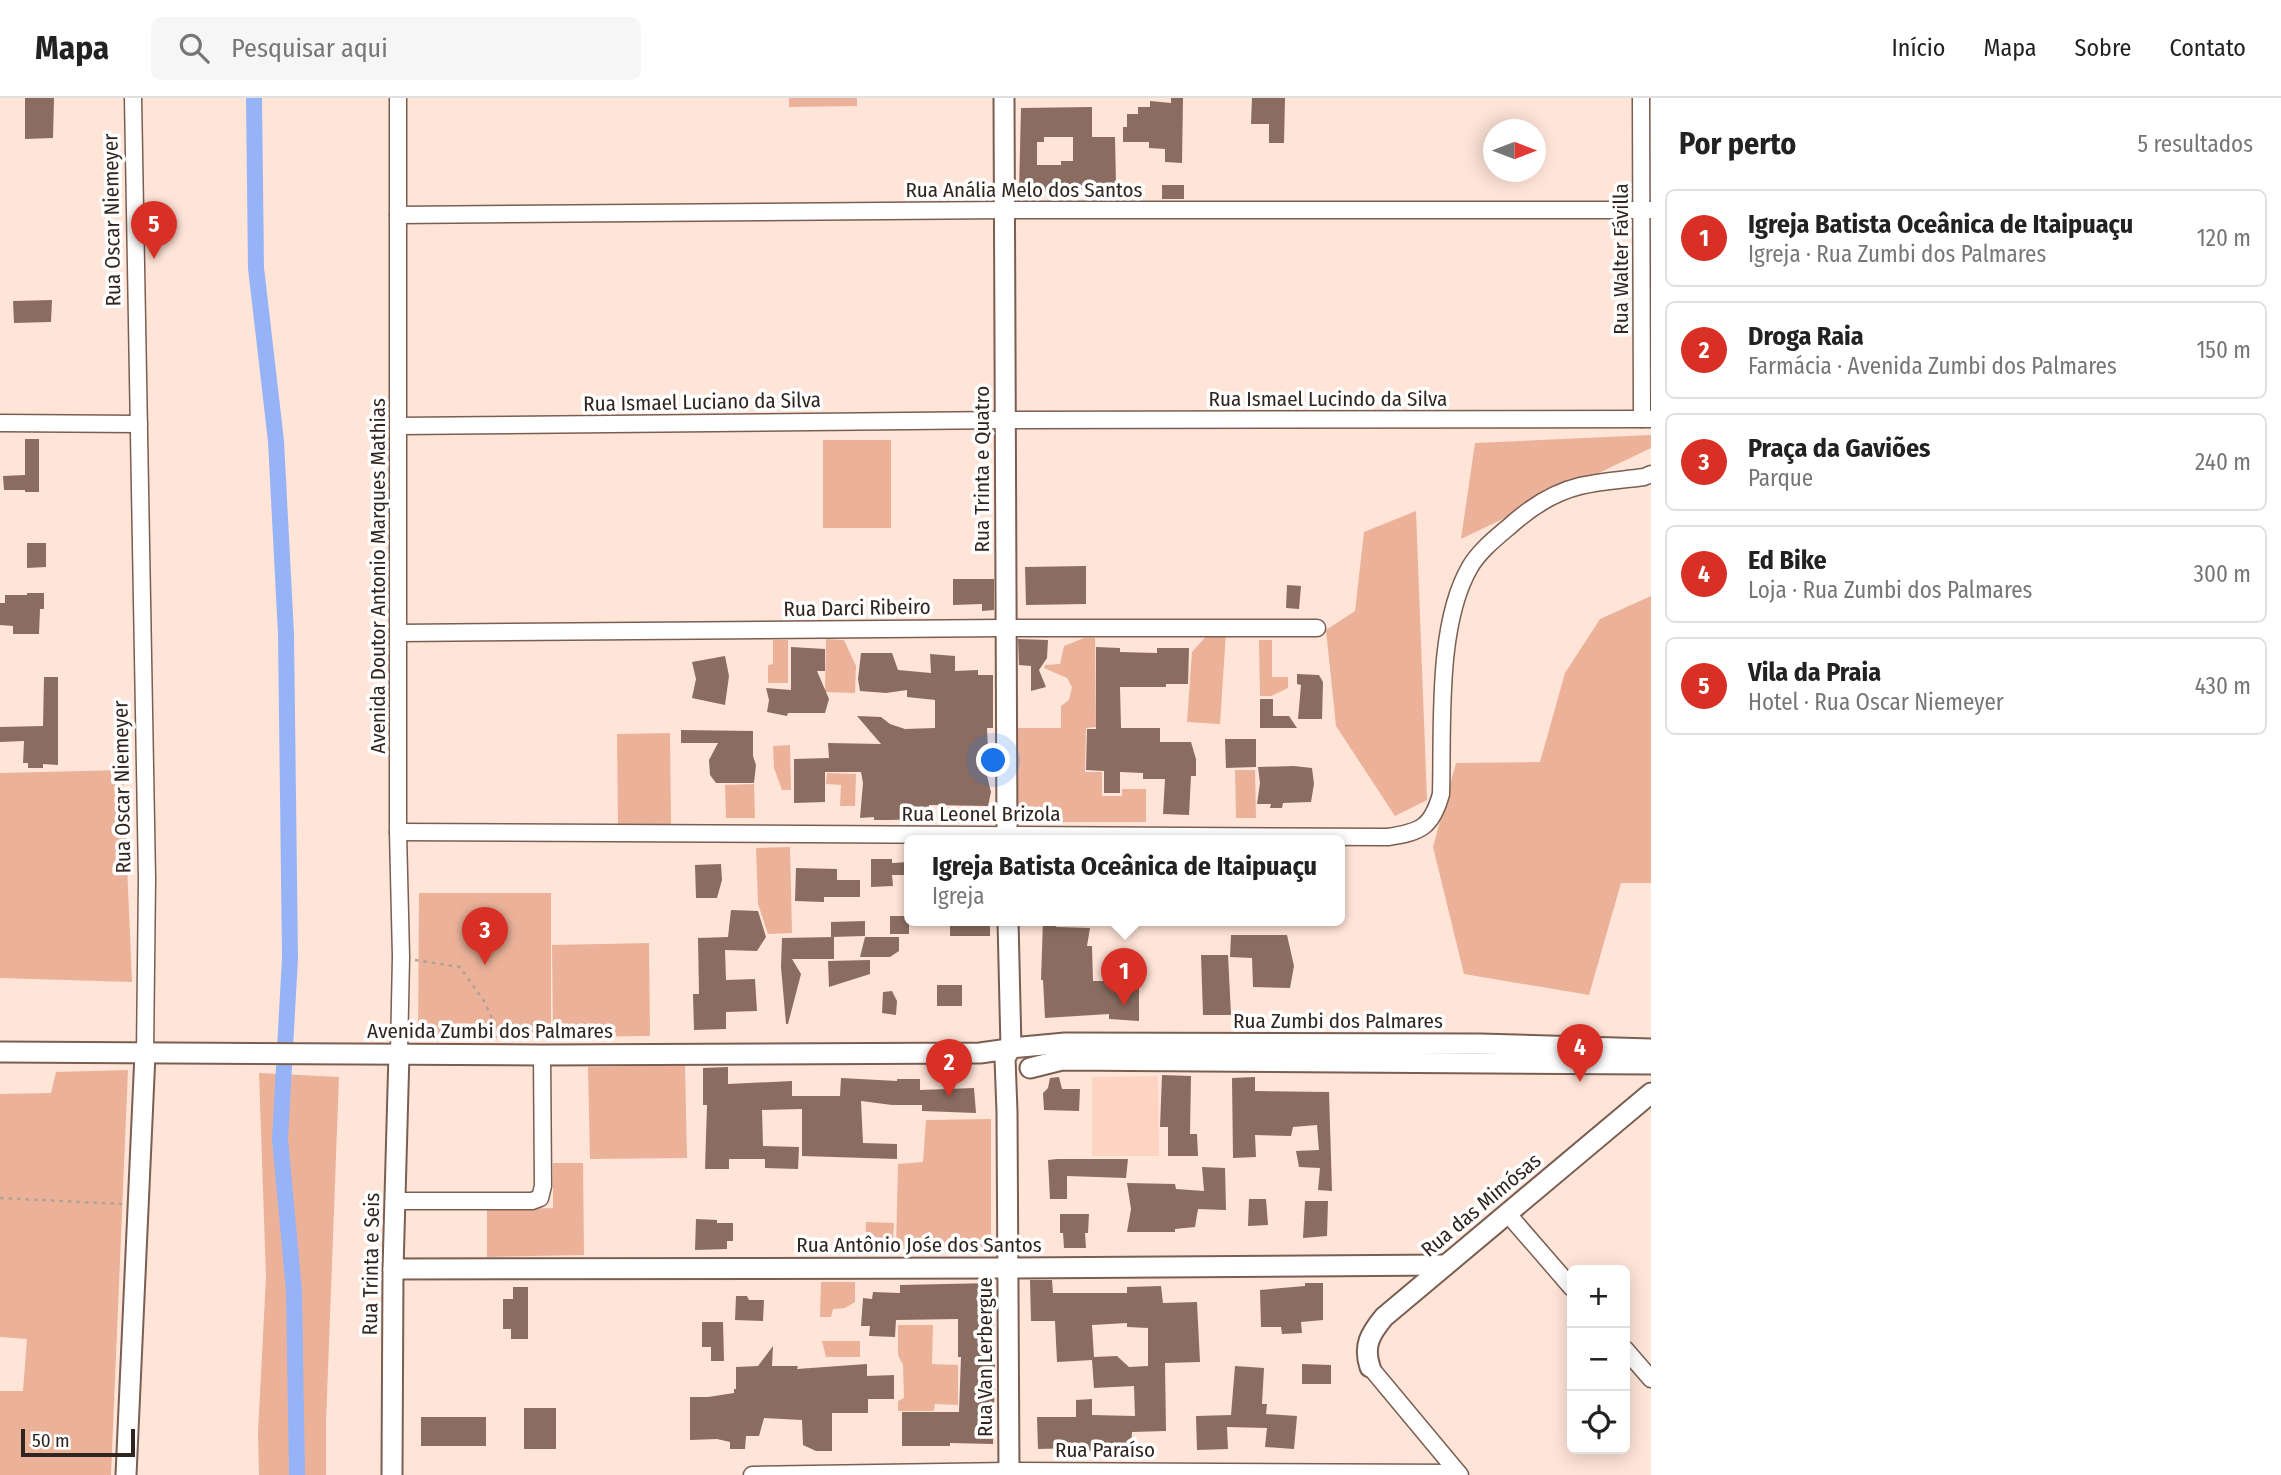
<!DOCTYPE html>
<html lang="pt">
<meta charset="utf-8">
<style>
body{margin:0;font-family:"Fira Sans Condensed",sans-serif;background:#f6f6f6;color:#222}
.controls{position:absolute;right:21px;bottom:21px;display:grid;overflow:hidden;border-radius:10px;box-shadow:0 4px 18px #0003}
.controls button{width:63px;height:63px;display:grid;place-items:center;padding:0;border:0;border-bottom:2px solid #e0e0e0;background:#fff;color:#222;font:35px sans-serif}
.compass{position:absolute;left:1483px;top:21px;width:63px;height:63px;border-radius:50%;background:#fff;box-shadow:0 4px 18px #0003;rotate:90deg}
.scale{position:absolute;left:21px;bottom:18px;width:114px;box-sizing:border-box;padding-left:7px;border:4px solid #31251f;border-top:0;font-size:19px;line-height:24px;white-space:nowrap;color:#31251f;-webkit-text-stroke:5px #fff;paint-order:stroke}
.you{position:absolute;left:994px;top:663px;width:24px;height:24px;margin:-18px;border:5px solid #fff;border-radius:50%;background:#1a73e8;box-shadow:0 0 0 10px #1a73e833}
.badge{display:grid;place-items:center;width:46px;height:46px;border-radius:50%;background:#d93025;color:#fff;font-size:23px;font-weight:700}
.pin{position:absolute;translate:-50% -58px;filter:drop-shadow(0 2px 4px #0008)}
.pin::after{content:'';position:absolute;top:37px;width:24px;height:21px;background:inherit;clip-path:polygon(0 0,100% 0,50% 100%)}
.popup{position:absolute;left:904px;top:737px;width:441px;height:91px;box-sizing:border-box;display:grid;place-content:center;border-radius:10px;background:#fff;filter:drop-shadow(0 2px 5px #0005);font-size:23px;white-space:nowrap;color:#767676}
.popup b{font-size:26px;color:#222}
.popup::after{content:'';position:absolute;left:50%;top:100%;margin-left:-14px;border:14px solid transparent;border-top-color:#fff}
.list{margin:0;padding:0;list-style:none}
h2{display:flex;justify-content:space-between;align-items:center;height:91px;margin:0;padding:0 28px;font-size:30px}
h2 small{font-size:23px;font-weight:400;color:#767676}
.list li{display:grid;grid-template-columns:46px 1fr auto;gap:21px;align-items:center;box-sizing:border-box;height:98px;margin:0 14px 14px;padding:0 14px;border:2px solid #e0e0e0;border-radius:10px}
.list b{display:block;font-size:26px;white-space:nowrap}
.list p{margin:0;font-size:23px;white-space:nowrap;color:#767676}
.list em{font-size:23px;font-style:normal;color:#767676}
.icon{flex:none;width:38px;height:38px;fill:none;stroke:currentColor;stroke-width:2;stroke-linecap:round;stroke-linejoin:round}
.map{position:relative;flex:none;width:1651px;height:1377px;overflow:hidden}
header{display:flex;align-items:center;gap:42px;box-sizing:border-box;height:98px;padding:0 35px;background:#fff;border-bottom:2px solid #e0e0e0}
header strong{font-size:33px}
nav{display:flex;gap:38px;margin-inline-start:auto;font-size:24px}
.search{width:490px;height:63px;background:#f6f6f6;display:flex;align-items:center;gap:18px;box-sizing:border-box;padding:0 24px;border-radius:10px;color:#767676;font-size:26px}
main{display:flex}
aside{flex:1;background:#fff}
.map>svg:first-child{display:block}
</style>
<header>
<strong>Mapa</strong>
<div class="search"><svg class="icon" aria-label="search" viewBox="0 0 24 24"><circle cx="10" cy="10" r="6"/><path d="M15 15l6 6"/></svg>Pesquisar aqui</div>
<nav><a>Início</a><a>Mapa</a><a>Sobre</a><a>Contato</a></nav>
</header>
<main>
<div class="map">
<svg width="1651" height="1377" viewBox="0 0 1651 1377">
<rect width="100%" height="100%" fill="#ffe4d8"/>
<path fill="#fdd4c2" d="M 1158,978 L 1159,1058 L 1092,1058 L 1092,979 Z"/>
<g fill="#ebb299">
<path d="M 789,0 L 857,0 L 857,8 L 789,9 Z"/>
<path d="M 1651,337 L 1651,350 L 1461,441 L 1475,345 Z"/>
<rect x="823" y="342" width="68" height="88"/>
<path d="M 1416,413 L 1427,702 L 1395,718 L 1336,628 L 1326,532 L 1355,513 L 1364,434 Z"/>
<path d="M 1651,498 L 1651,785 L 1621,785 L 1589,897 L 1464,876 L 1433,749 L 1456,665 L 1540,664 L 1565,575 L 1600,521 Z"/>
<path d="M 1211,533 L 1226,534 L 1220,626 L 1187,624 L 1192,554 Z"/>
<path d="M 1084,540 L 1095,540 L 1096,629 L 1086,630 L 1085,674 L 1102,674 L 1102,698 L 1122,698 L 1122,691 L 1146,691 L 1146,724 L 1018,724 L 1018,630 L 1061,630 L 1061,608 L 1069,602 L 1072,589 L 1067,580 L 1044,570 L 1045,567 L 1060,566 L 1064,548 Z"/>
<path d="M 826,541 L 844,542 L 856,568 L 855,595 L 825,594 Z"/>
<path d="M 773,542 L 788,542 L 788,585 L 768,585 L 768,567 L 773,566 Z"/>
<path d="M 1259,542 L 1272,542 L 1272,579 L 1288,579 L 1288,590 L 1271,598 L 1260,598 Z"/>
<path d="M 670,635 L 671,726 L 618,727 L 617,636 Z"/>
<path d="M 790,647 L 791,692 L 782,692 L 774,670 L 773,648 Z"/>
<path d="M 123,672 L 132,884 L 0,880 L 0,675 Z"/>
<path d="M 1235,672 L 1255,672 L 1256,720 L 1236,720 Z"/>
<path d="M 827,675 L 856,676 L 855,708 L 840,708 L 841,687 L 826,686 Z"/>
<path d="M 754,686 L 755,720 L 726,720 L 725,687 Z"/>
<path d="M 790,749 L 792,835 L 768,836 L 758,806 L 756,750 Z"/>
<path d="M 419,795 L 551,795 L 551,939 L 418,942 Z"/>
<path d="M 649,845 L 650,938 L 553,939 L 552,847 Z"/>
<path d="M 685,967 L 687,1060 L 590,1061 L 588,969 Z"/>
<path d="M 128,972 L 111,1377 L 0,1377 L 0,1293 L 23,1293 L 27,1241 L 0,1239 L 0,996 L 51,995 L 56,974 Z"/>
<path d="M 259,975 L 339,979 L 326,1325 L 326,1377 L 259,1377 L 258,1334 L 266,1179 Z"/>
<path d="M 991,1021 L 991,1149 L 896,1151 L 898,1066 L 923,1064 L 926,1022 Z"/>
<path d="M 553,1065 L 583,1065 L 584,1157 L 487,1159 L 487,1112 L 553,1110 Z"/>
<path d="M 866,1124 L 894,1125 L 892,1157 L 865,1156 Z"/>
<path d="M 821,1184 L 855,1184 L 855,1204 L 845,1210 L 833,1211 L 831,1219 L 820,1219 Z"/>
<path d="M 898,1227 L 933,1227 L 932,1266 L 958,1267 L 958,1307 L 935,1306 L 934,1313 L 898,1313 L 898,1303 L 904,1300 L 903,1267 L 898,1257 Z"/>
<path d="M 822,1243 L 860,1243 L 860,1259 L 826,1259 Z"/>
</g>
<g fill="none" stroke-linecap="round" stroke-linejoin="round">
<path stroke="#96b3f8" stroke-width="16" d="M 254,0 L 256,170 L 276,343 L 286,536 L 290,860 L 280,1041 L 294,1193 L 297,1377"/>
</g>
<g fill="#8a6d60" fill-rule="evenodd">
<path d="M 25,0 L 54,0 L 53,40 L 25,41 Z"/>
<path d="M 1171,0 L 1183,0 L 1182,65 L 1165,64 L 1165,51 L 1149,50 L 1149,44 L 1123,44 L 1123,29 L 1127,29 L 1127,16 L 1138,16 L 1138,9 L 1150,9 L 1150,3 L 1171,5 Z"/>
<path d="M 1252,0 L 1285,0 L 1284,45 L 1269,45 L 1269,26 L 1251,26 Z"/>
<path d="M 1092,9 L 1092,39 L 1115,39 L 1116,87 L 1082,88 L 1082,91 L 1059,91 L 1059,94 L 1019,93 L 1021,10 ZM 1044,39 L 1073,39 L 1073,63 L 1061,63 L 1061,67 L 1037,67 L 1037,44 L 1044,44 Z"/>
<rect x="1162" y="87" width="22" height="14"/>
<path d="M 52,202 L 51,224 L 14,225 L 13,203 Z"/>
<path d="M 25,341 L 39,341 L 39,394 L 25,394 L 25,392 L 4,392 L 3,378 L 25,377 Z"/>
<path d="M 27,445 L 46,445 L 46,469 L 27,470 Z"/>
<path d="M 1086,468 L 1086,506 L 1026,507 L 1025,469 Z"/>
<path d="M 953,481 L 994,481 L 994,512 L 982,513 L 982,506 L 953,507 Z"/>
<path d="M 1287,487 L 1301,488 L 1299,511 L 1286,510 Z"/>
<path d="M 27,495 L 44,495 L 44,511 L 40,511 L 39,536 L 13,536 L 13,528 L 0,527 L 0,505 L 5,505 L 5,497 L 27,497 Z"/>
<path d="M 1018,541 L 1048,542 L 1047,560 L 1039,572 L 1046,589 L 1031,593 L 1031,568 L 1019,567 Z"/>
<path d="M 791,549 L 825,551 L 825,573 L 817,573 L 829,601 L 825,615 L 788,615 L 787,618 L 767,614 L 769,602 L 766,590 L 791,592 Z"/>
<path d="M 1096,549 L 1120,550 L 1120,554 L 1157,555 L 1157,550 L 1189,550 L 1188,586 L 1166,586 L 1166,589 L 1120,589 L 1121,630 L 1160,630 L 1160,644 L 1191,644 L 1196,661 L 1196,678 L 1191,678 L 1189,717 L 1163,716 L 1165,681 L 1143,681 L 1143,675 L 1120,674 L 1120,695 L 1104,695 L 1104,673 L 1086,672 L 1087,631 L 1096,631 Z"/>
<path d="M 861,555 L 892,555 L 898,572 L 931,575 L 930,556 L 955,558 L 955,573 L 978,572 L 978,577 L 993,577 L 993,630 L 987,630 L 988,654 L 992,654 L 992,678 L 987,678 L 991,694 L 988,708 L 929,707 L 929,721 L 888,722 L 874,722 L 874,719 L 860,720 L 863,685 L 861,674 L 825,674 L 825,704 L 794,705 L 794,661 L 829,660 L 828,645 L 881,646 L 857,618 L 881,619 L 890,626 L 905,631 L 935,630 L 935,602 L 907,599 L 907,592 L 886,595 L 860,593 L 858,581 Z"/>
<path d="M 725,558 L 729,578 L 725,607 L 692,600 L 696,581 L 692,564 Z"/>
<path d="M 1297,576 L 1319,577 L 1323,584 L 1322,621 L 1298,621 L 1301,587 L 1297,586 Z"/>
<path d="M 44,579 L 58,579 L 58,667 L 43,666 L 43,670 L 28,670 L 28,665 L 23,665 L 24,643 L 0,644 L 0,629 L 43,628 Z"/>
<path d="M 1260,601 L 1273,601 L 1273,618 L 1289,618 L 1297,630 L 1260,630 Z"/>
<path d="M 681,632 L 753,633 L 753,658 L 756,667 L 754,685 L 716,685 L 710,677 L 709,662 L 718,645 L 681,645 Z"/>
<path d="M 1225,641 L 1256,641 L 1256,669 L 1226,670 Z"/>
<path d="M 1294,668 L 1312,670 L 1314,686 L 1311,704 L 1283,705 L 1282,710 L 1270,710 L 1271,706 L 1257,706 L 1260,685 L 1258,669 Z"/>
<path d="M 871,761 L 892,761 L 892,765 L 909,764 L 909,777 L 892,777 L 893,788 L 871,789 Z"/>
<path d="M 721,766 L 722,782 L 717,800 L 696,800 L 695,767 Z"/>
<path d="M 796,770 L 837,771 L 837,782 L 860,782 L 860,799 L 824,799 L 824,804 L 795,803 Z"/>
<path d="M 731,812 L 758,813 L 766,839 L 757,853 L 725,852 L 726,882 L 755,881 L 757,913 L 726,914 L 726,931 L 694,932 L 693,896 L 699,896 L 698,840 L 728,839 Z"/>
<rect x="890" y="818" width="19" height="18"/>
<path d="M 956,822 L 990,822 L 990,838 L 950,838 L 950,826 L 956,826 Z"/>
<path d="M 1043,822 L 1058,822 L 1056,829 L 1090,830 L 1087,848 L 1092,848 L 1093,883 L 1139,883 L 1139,923 L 1109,921 L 1109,916 L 1045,920 L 1043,882 L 1041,882 Z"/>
<path d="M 865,823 L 865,838 L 831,839 L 831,824 Z"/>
<path d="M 1231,837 L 1287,837 L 1294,868 L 1290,890 L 1253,889 L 1252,860 L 1230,859 Z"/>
<path d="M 834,839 L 834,861 L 792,861 L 801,876 L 788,926 L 786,926 L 781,869 L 782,840 Z"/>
<path d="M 865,839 L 899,839 L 899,853 L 890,859 L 860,859 Z"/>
<path d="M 1201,857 L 1228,857 L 1231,917 L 1203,917 Z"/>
<path d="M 870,862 L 870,876 L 829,889 L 828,863 Z"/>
<rect x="937" y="887" width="25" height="21"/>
<path d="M 892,893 L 897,903 L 896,917 L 882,915 L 883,894 Z"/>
<path d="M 728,969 L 728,986 L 792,983 L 792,998 L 840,998 L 841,980 L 897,983 L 897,981 L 920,981 L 920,992 L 974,990 L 976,1015 L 922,1013 L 922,1007 L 892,1007 L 861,1003 L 863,1045 L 897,1046 L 897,1061 L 802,1058 L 802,1011 L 762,1012 L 763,1048 L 799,1049 L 798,1071 L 765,1070 L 765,1061 L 729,1061 L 729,1071 L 705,1071 L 707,1007 L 703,1007 L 703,970 Z"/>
<path d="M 1162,977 L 1191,978 L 1190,1036 L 1197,1036 L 1198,1058 L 1168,1058 L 1168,1029 L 1160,1029 Z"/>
<path d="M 1059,979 L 1062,991 L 1080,991 L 1079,1013 L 1044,1012 L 1043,995 L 1048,990 L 1050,980 Z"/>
<path d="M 1255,979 L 1255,993 L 1329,994 L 1332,1093 L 1318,1092 L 1320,1070 L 1299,1069 L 1296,1053 L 1319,1052 L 1317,1027 L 1293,1029 L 1291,1038 L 1255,1037 L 1256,1059 L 1233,1060 L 1232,980 Z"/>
<path d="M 1057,1061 L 1128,1061 L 1126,1080 L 1067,1078 L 1067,1101 L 1050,1101 L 1048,1062 Z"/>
<path d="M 1202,1069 L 1225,1070 L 1226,1112 L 1198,1111 L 1195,1129 L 1175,1131 L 1175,1134 L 1127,1134 L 1131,1111 L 1127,1085 L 1175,1086 L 1176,1091 L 1204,1093 Z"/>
<path d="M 1249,1101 L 1266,1101 L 1268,1127 L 1248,1128 Z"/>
<path d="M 1305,1103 L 1328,1103 L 1327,1138 L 1303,1140 Z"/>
<path d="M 1060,1116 L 1089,1116 L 1088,1135 L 1085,1135 L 1086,1150 L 1064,1150 L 1063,1135 L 1060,1135 Z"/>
<path d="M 696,1121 L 717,1122 L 717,1125 L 733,1125 L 733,1143 L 727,1143 L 727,1151 L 695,1152 Z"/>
<path d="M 1030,1182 L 1052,1182 L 1053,1195 L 1127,1195 L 1127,1189 L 1161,1188 L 1163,1205 L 1197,1204 L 1200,1264 L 1165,1265 L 1166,1333 L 1132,1334 L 1131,1352 L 1080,1353 L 1080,1350 L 1038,1351 L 1037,1319 L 1076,1319 L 1076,1302 L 1092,1301 L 1092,1317 L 1135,1318 L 1134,1288 L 1094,1290 L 1092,1262 L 1057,1264 L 1055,1223 L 1031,1223 ZM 1127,1225 L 1127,1229 L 1148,1230 L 1148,1268 L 1129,1269 L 1117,1258 L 1094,1259 L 1092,1227 Z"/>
<path d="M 993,1185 L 995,1273 L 993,1346 L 950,1345 L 950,1348 L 902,1348 L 902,1314 L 959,1314 L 961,1259 L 958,1259 L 958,1221 L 896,1222 L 895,1239 L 869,1238 L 870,1228 L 861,1228 L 863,1200 L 872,1201 L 873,1194 L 900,1195 L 900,1187 Z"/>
<path d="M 1305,1185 L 1323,1185 L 1323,1222 L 1301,1224 L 1302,1235 L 1282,1236 L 1281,1229 L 1261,1229 L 1260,1192 L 1305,1188 Z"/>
<path d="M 513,1189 L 528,1189 L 528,1241 L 511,1241 L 511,1231 L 503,1231 L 503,1201 L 513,1201 Z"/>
<path d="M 736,1198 L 747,1198 L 749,1202 L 764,1202 L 763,1223 L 735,1222 Z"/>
<path d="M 702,1224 L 723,1224 L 724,1263 L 711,1263 L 711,1249 L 702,1249 Z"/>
<path d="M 773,1248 L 772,1268 L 798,1268 L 797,1271 L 867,1266 L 867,1278 L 894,1277 L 894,1301 L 868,1301 L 868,1315 L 832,1315 L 832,1353 L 816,1353 L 803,1347 L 802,1322 L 764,1320 L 759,1338 L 746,1338 L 745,1351 L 730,1351 L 730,1344 L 717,1341 L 690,1342 L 690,1299 L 708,1299 L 734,1295 L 734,1291 L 736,1291 L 736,1269 L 758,1268 Z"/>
<path d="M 1302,1266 L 1331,1267 L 1331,1286 L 1302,1286 Z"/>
<path d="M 1235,1268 L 1264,1270 L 1262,1306 L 1267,1306 L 1266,1316 L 1297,1318 L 1294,1351 L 1265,1349 L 1267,1330 L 1227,1329 L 1228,1351 L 1197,1352 L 1196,1318 L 1231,1317 Z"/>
<rect x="524" y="1310" width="32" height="41"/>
<rect x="421" y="1319" width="65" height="29"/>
</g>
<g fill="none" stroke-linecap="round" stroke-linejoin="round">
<defs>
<g id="minor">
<path d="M 133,0 L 147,781 L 145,956"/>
<path d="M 398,0 L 398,734 L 401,859 L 399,955"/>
<path d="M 1641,0 L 1642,321"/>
<path d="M 398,117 L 1005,112 L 1651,112"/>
<path d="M 0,325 L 139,326"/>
<path d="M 399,328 L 1004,322 L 1651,321"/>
<path d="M 398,535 L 1004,530 L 1317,530"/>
<path d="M 398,734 L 1388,739 C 1421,734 1432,729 1441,696 C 1443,629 1436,527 1470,469 C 1479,453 1497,439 1511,427 C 1530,410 1555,394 1580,388 C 1601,383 1623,382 1644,379 L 1651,376"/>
<path d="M 395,1103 L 532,1103 L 540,1100 L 543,1088 L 542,957"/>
<path d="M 1507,1115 L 1572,1190"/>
<path d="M 1625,1251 L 1651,1281"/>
<path d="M 1370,1269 L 1460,1377"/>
<path d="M 752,1377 L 1009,1373 L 1458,1375"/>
</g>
<g id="tertiary">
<path d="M 1004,0 L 1007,742"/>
<path d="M 1008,822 L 1011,950"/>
<path d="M 0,954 L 542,957 L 980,955 L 1009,951"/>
<path d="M 1030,970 L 1062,962 L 1651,966"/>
<path d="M 393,1171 L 1007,1170 L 1445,1167"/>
<path d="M 1370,1269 C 1363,1248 1370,1236 1384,1219 L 1651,995"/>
<path d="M 126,1377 L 145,956"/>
<path d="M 392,1377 L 393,1171 L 399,955"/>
<path d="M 1009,1377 L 1007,1014 L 1005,960 L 1011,950 L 1065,945 L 1480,946 L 1651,951"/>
</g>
</defs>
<use href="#minor" stroke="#7a5e51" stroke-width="19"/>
<use href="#tertiary" stroke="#7a5e51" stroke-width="23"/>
<g stroke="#b5a096" stroke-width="2.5" stroke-dasharray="3.5 5" stroke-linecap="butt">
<path d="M 415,862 L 460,869 L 484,903 L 501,939"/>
<path d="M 0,1100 L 122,1106"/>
</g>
<use href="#minor" stroke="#fff" stroke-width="16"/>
<use href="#tertiary" stroke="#fff" stroke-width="19"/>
</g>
<g text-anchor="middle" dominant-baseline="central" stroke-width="7" stroke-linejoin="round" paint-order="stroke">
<g font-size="21" fill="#31251f" stroke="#fff">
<text x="1024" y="92">Rua Anália Melo dos Santos</text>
<text transform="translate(112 122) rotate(-91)">Rua Oscar Niemeyer</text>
<text transform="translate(1621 161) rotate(-90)">Rua Walter Fávilla</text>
<text x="1328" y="301">Rua Ismael Lucindo da Silva</text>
<text transform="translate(702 304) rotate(-1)">Rua Ismael Luciano da Silva</text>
<text transform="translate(982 371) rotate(-90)">Rua Trinta e Quatro</text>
<text transform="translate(378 478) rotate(-90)">Avenida Doutor Antonio Marques Mathias</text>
<text transform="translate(857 510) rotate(-1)">Rua Darci Ribeiro</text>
<text transform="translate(122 689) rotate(-91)">Rua Oscar Niemeyer</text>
<text x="981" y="716">Rua Leonel Brizola</text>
<text x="1338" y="923">Rua Zumbi dos Palmares</text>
<text x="490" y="933">Avenida Zumbi dos Palmares</text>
<text transform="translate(1481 1107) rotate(-40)">Rua das Mimósas</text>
<text x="919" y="1147">Rua Antônio Jośe dos Santos</text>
<text transform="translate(371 1166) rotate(-89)">Rua Trinta e Seis</text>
<text transform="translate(985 1259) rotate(-90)">Rua Van Lerbergue</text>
<text x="1105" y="1352">Rua Paraíso</text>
</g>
</g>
</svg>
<div class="controls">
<button>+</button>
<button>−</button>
<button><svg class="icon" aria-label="locate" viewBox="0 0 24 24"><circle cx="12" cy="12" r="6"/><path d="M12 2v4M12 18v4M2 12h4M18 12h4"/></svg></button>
</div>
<svg class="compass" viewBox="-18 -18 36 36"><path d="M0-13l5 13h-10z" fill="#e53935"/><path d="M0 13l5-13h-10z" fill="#767676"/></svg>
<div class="scale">50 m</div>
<div class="you"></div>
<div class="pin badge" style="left:1124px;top:908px">1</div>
<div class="popup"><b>Igreja Batista Oceânica de Itaipuaçu</b>Igreja</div>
<div class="pin badge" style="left:949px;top:999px">2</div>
<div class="pin badge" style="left:485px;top:867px">3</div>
<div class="pin badge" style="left:1580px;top:984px">4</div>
<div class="pin badge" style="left:154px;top:161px">5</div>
</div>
<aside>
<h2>Por perto<small>5 resultados</small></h2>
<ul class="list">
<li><span class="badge">1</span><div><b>Igreja Batista Oceânica de Itaipuaçu</b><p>Igreja · Rua Zumbi dos Palmares</p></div><em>120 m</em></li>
<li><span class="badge">2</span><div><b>Droga Raia</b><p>Farmácia · Avenida Zumbi dos Palmares</p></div><em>150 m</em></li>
<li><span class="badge">3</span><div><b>Praça da Gaviões</b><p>Parque</p></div><em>240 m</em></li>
<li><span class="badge">4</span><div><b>Ed Bike</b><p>Loja · Rua Zumbi dos Palmares</p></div><em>300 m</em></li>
<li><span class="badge">5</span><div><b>Vila da Praia</b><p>Hotel · Rua Oscar Niemeyer</p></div><em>430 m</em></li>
</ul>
</aside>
</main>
